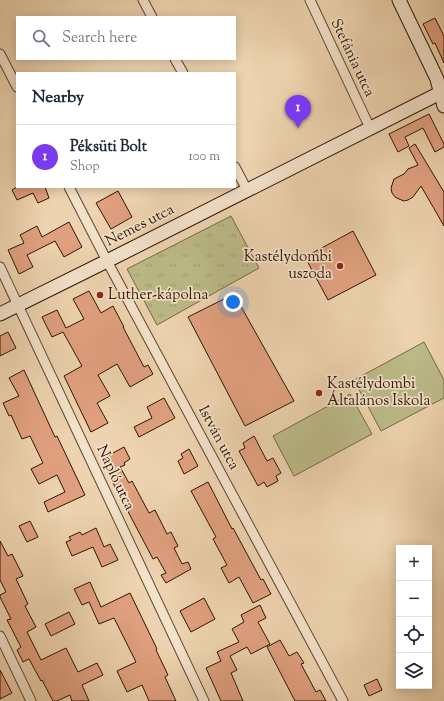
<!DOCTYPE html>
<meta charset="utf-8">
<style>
body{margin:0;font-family:"Sorts Mill Goudy",serif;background:#f2f2f3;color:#1f2937}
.controls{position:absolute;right:12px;bottom:12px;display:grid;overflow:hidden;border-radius:0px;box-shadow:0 2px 10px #0003}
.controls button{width:36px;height:36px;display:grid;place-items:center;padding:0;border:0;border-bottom:1px solid #e0e1e3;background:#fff;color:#1f2937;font:20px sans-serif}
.you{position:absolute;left:233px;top:302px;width:14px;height:14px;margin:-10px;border:3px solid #fff;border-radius:50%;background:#1a73e8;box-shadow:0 0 0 6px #1a73e833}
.badge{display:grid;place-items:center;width:26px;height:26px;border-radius:50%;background:#7c3aed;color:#fff;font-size:13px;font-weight:700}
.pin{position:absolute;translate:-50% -33px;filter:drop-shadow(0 1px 2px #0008)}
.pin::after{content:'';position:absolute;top:21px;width:14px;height:12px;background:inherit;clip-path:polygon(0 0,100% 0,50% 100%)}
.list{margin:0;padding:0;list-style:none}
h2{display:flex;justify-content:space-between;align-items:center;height:52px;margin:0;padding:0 16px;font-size:17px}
h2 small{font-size:13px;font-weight:400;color:#747a83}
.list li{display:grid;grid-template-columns:26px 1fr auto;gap:12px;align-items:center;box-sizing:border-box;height:64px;padding:0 16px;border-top:1px solid #e0e1e3}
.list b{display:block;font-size:15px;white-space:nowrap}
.list p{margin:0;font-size:13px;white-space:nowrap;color:#747a83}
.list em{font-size:13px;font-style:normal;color:#747a83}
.icon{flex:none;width:22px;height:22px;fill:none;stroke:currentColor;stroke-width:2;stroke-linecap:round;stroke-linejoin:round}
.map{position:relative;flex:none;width:444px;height:701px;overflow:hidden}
.search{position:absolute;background:#fff;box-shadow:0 2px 10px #0003;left:16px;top:16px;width:220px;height:44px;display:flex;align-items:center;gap:10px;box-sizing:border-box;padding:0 14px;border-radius:0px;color:#747a83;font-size:15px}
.panel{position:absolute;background:#fff;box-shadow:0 2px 10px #0003;left:16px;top:72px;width:220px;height:116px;border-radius:0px}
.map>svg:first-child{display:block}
</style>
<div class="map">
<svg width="444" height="701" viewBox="0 0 444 701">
<defs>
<pattern id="park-tufts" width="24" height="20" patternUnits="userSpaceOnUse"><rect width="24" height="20" fill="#bcbb88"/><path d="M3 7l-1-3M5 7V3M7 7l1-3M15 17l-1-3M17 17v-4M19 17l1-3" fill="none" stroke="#a2a074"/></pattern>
</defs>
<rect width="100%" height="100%" fill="#edd3af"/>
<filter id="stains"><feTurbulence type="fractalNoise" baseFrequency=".005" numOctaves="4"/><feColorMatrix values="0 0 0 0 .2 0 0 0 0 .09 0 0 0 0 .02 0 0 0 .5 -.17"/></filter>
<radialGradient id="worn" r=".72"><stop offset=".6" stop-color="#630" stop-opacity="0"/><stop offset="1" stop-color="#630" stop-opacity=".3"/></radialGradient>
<path fill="url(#park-tufts)" stroke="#766844" d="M 231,216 L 259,268 L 157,325 L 127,269 Z"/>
<g fill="#bcbb88" stroke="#766844">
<path d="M 424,342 L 444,380 L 444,398 L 381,431 L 354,380 Z"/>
<path d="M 350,394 L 372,434 L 294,476 L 273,436 Z"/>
</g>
<g fill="#e0a07f" stroke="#301400">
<path d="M 435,18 L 444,36 L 444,63 L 435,43 L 433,44 L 423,24 Z"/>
<path d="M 429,114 L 444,144 L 444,147 L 435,152 L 423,128 L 405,137 L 409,146 L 398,152 L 389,134 Z"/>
<path d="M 415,144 L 444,192 L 444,226 L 421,186 L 413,197 L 408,200 L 404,201 L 399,199 L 395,197 L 392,193 L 391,188 L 394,179 L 404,174 L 408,169 L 418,165 L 409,148 Z"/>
<path d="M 17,187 L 45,187 L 49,198 L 38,203 L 33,193 L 17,200 L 12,190 Z"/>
<path d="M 118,191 L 132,217 L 111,229 L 96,203 Z"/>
<path d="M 69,222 L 82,247 L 64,257 L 55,241 L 27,255 L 33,267 L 19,274 L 8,250 L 24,243 L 20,235 L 37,226 L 42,237 Z"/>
<path d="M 353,231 L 376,275 L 328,300 L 305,257 Z"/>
<path d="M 89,291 L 101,313 L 113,306 L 124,327 L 123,327 L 144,367 L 148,365 L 153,374 L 130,387 L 117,364 L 98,375 L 110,396 L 97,403 L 108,423 L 91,432 L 64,376 L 82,366 L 63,332 L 52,337 L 42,317 L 57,310 L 66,328 L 84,319 L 73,299 Z"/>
<path d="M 234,294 L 294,401 L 245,426 L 188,317 Z"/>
<path d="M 8,332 L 16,348 L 0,356 L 0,336 Z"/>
<path d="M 24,370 L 55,437 L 57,436 L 85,495 L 48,512 L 44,502 L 65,492 L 57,475 L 39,484 L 31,469 L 43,463 L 30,436 L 22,439 L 11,415 L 9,416 L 3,403 L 19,396 L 9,378 Z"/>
<path d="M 164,398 L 175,418 L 139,437 L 134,427 L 152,418 L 147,407 Z"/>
<path d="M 254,436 L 267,461 L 273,458 L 281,473 L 276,476 L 278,481 L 267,487 L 264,482 L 258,486 L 239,451 L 245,448 L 243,443 Z"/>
<path d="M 124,447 L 130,459 L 124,463 L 125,465 L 120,467 L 129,483 L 132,481 L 149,513 L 155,510 L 167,534 L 171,532 L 178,546 L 174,548 L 182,564 L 188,562 L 191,569 L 166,583 L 161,575 L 166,573 L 157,557 L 153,559 L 113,483 L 114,482 L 102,459 Z"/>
<path d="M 189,449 L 198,466 L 184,474 L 178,461 L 183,458 L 181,454 Z"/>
<path d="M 208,482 L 232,529 L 233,528 L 261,580 L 263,579 L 271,594 L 253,603 L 239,577 L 229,583 L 221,568 L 227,565 L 213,539 L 216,537 L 191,491 Z"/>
<path d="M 30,521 L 38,537 L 27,542 L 19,526 Z"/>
<path d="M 96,528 L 104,547 L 110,544 L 118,560 L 102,567 L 93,547 L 72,556 L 66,542 L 71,540 L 69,537 L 80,532 L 82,535 Z"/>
<path d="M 0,541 L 8,556 L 12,554 L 23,576 L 16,579 L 28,604 L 25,606 L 36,627 L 27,632 L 41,660 L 66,648 L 78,672 L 97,663 L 103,675 L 82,685 L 89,701 L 72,701 L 70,695 L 57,701 L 53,701 L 42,680 L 41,681 L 29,659 L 23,662 L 17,650 L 21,647 L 7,620 L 11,619 L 0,597 L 0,595 L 6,592 L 0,580 Z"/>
<path d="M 90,582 L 101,607 L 130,593 L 157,649 L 156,650 L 168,675 L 165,677 L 176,701 L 149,701 L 142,685 L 127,692 L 117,671 L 136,662 L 114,618 L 99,624 L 89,602 L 82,605 L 74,589 Z"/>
<path d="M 204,598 L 215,619 L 191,632 L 180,611 Z"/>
<path d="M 260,605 L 266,618 L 258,622 L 270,644 L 251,654 L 247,647 L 230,656 L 237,670 L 231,673 L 243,701 L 221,701 L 206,668 L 221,661 L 217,652 L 239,642 L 232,629 L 244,622 L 241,615 Z"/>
<path d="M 69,612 L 75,624 L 51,636 L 45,624 Z"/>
<path d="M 280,640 L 289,656 L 297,652 L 304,663 L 301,664 L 316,692 L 320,690 L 326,701 L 295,701 L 267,647 Z"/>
<path d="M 0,670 L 12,693 L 0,699 Z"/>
<path d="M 377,679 L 382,690 L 369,696 L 364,685 Z"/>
</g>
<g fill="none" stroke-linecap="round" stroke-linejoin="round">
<defs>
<g id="street">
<path d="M 143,0 L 152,17"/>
<path d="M 310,0 L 370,128"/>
<path d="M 0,54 L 17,87"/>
<path d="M 175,59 L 183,73"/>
<path d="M 235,167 L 247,190"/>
<path d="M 69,187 L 107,261 L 343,701"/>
<path d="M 0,267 L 204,701"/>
<path d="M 0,636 L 31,701"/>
</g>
<g id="secondary">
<path d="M 399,0 L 437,79 L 444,106"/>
<path d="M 0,314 L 107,261 L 444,91"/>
</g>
</defs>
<use href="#street" stroke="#5f442c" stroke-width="11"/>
<use href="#secondary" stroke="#301400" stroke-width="15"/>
<use href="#street" stroke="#f3e2cb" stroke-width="9"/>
<use href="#secondary" stroke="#f3e2cb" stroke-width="13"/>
</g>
<g fill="#8f2418" stroke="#f3e2cb" stroke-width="1.5">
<circle cx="340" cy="266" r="4"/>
<circle cx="100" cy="295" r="4"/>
<circle cx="319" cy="393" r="4"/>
</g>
<g text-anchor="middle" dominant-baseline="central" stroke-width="3.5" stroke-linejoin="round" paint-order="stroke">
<g font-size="15" fill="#301400" stroke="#f3e2cb">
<text transform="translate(352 58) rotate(65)">Stefánia utca</text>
<text transform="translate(140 226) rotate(-27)">Nemes utca</text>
<text transform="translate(218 438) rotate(62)">István utca</text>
<text transform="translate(115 478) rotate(65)">Napló utca</text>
</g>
<g font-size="15" fill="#301400" stroke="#f3e2cb" text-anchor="start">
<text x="332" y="257" text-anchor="end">Kastélydombi<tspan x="332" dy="17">uszoda</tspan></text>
<text x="108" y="295">Luther-kápolna</text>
<text x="327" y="384">Kastélydombi<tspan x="327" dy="17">Általános Iskola</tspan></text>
</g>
</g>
<rect width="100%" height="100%" filter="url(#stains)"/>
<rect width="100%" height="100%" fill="url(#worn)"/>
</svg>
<div class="controls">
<button>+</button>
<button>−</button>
<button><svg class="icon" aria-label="locate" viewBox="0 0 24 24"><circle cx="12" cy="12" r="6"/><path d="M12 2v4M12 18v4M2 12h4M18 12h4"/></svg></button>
<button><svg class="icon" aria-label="layers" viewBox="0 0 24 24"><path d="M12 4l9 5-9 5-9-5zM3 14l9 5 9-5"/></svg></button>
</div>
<div class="you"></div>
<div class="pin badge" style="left:298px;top:128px">1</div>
<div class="search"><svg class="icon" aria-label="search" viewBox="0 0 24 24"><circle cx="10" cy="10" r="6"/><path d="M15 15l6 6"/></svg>Search here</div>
<section class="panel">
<h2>Nearby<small></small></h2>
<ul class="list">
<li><span class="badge">1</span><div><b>Péksüti Bolt</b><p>Shop</p></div><em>100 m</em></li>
</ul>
</section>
</div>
